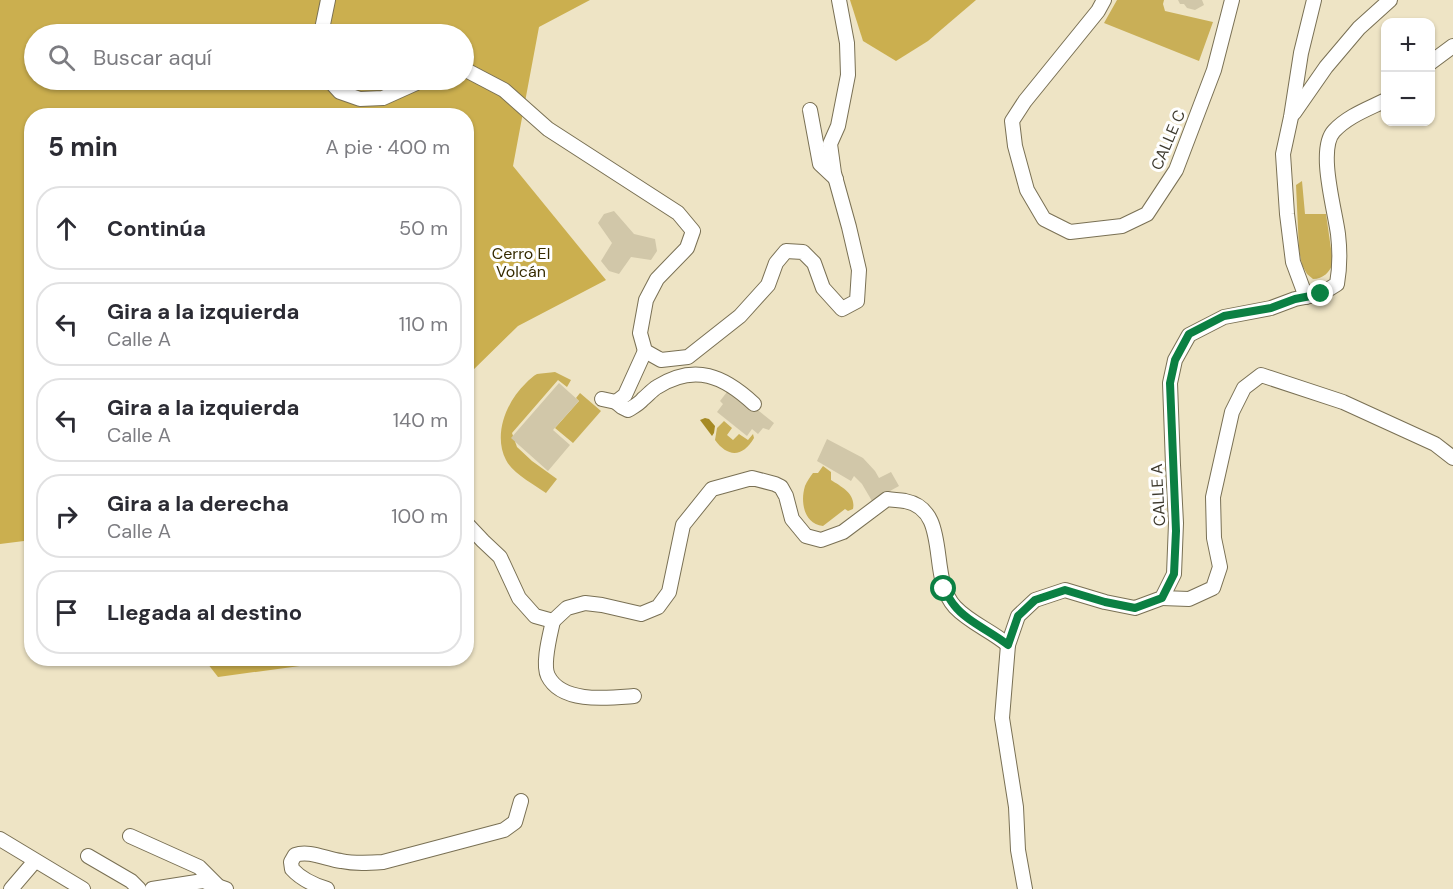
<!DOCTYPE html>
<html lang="es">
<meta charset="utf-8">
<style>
body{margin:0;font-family:"DM Sans",sans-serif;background:#f7f7f7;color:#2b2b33}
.controls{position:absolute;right:18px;top:18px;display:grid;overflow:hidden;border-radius:12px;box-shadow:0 2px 4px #0004}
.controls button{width:54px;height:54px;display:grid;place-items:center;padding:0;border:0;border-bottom:2px solid #e1e1e2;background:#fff;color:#2b2b33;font:30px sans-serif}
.stop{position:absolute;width:18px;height:18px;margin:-14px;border:4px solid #0b8043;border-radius:50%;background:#fff}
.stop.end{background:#0b8043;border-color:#fff;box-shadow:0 2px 6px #0008}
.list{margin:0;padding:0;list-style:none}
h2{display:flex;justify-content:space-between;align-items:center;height:78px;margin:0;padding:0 24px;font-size:26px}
h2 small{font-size:20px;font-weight:400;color:#7c7c81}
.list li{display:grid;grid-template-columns:39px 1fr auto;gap:18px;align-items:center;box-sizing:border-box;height:84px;margin:0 12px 12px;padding:0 12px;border:2px solid #e1e1e2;border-radius:24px}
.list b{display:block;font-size:22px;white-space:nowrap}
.list p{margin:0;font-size:20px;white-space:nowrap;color:#7c7c81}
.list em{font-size:20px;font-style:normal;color:#7c7c81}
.icon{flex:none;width:33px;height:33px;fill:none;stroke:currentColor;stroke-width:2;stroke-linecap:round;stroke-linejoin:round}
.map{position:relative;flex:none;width:1453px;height:889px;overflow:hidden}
.search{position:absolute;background:#fff;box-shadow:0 2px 4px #0004;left:24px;top:24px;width:450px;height:66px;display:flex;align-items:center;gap:15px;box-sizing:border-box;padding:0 21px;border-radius:33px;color:#7c7c81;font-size:22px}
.panel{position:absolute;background:#fff;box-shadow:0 2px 4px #0004;left:24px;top:108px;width:450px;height:558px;border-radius:24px}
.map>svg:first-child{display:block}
</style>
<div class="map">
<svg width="1453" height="889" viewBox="0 0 1453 889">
<rect width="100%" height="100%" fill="#eee4c5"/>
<g fill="#c9af57">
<path d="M 1117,0 L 1164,0 L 1163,4 L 1165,11 L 1213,22 L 1199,61 L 1104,23 Z"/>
<path d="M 1302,181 L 1305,214 L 1326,214 L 1333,263 C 1330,272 1323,279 1313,279 L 1307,274 L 1302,265 L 1299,250 L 1296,185 Z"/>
<path d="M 555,372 L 571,380 L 567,387 L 558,380 L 512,433 L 517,447 L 532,461 L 557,479 L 546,493 C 535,485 512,473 506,460 C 493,435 506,402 526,383 C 529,380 533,376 537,374 C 542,373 550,373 555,372 Z"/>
<path d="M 580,393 L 601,411 L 573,443 L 555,428 L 579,401 L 576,398 Z"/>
<path d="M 724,421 L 732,428 L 727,435 L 733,440 L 739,434 L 748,440 L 753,434 L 754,438 C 743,457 728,458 715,440 L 717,428 Z"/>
<path d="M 823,466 L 831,472 L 831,480 C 842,487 856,494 853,509 L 848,511 L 845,509 L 823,526 C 804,524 800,502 805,486 C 807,481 810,477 813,473 L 818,473 Z"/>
</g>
<g fill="#cbaf4f" fill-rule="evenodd">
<path d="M 0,0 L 590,0 L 539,27 L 513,166 L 606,280 L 518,326 L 467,376 L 466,116 L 32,116 L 31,543 L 24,541 L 0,544 ZM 34,34 L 464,34 L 464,80 L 34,80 Z"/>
<path d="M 850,0 L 976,0 L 928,41 L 896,61 L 863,41 Z"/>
<path d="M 204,659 L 351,659 L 218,677 Z"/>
</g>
<path fill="#a68a24" d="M 705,418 L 709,419 L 715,426 L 714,433 L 712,436 L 700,420 Z"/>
<g fill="#d1c7a9">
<path d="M 1178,0 L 1202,0 L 1204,5 L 1195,10 L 1187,8 L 1184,4 L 1180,4 Z"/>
<path d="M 614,211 L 634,234 L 655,239 L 657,251 L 651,260 L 631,257 L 619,274 L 609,271 L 601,261 L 612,243 L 598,223 L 604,214 Z"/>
<path d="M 559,383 L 579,401 L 553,430 L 570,445 L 548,471 L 511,438 Z"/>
<path d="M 730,388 L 774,423 L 769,430 L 763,428 L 758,434 L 752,429 L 747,436 L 717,412 L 723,404 L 720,401 Z"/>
<path d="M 827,439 L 863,458 L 875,471 L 879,478 L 891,472 L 899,486 L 872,501 L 862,484 L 854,476 L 851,481 L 817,461 Z"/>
</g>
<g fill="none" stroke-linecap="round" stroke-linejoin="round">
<defs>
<g id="minor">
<path d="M 1104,0 L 1098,11 L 1025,101 L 1012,121 L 1015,146 L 1027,190 L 1044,219 L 1070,232 L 1122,226 L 1147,214 L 1176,170 L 1214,70 L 1232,0"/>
<path d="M 321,34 L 328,0"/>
<path d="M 1430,63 L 1453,46"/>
<path d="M 464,69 L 504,90 L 548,129 L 678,213 L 693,231 L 687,248 L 657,279 L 646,300 L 640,333 L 645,351 L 661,360 L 688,357 L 740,316 L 768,285 L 776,263 L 786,251 L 803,252 L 814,263 L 823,288 L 842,309 L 857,301 L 859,270 L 849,227 L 834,173 L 830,144 L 838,126 L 848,75 L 847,43 L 839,0"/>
<path d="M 329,80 L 340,92 L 360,99 L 383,98 L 423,80"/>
<path d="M 810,110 L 820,164 L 836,179"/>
<path d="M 1294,113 L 1326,67 L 1359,28 L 1390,0"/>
<path d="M 1306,297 L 1293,262 L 1287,214 L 1283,154 L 1291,117 L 1301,53 L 1314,0"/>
<path d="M 602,399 L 616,402 L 625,395 L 645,351"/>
<path d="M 616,402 L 622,407 L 628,410 C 633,407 639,404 643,399 C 648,395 652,390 657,387 C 695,363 724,376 754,404"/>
<path d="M 466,523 L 483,541 L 500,557 L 519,598 L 535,616 L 553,621 L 567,608 L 585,603 L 602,605 L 641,614 L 658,607 L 669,592 L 683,525 L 712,489 L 752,478 L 775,484 L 781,487 L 786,496 L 792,519 L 806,536 L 821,540 L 843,532 L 887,499 C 893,500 899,500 905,501 C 952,510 927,577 955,607 C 970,623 992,631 1008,645"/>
<path d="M 1162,598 L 1189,599 L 1213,588 L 1220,567 L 1214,538 L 1213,497 L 1232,412 L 1244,388 L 1261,375 L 1343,402 L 1435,444 L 1453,458"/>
<path d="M 553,621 C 550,635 542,664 548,676 C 562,704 609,698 634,696"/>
<path d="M 130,836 L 199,867 L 217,885"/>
<path d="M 0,839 L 83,889"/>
<path d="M 88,856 L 131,881 L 139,889"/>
<path d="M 11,889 L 35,861"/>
<path d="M 152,889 L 203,881 L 226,889"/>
<path d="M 327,889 C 314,885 301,879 292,869 L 291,862 L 295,855 C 309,850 326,859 341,861 C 355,864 369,863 383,862 L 504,830 L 515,822 L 521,801"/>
<path d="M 1025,889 L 1018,850 L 1016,807 L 1002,718 L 1008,645 L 1018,616 L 1035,600 L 1065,590 L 1105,602 L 1135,608 L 1162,598 L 1174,574 L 1176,523 L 1173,465 L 1170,383 L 1175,360 L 1189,335 L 1224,317 L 1271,308 L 1295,299 L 1321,294 L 1337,284 C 1340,267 1340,251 1338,234 C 1335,210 1317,149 1334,131 C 1348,116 1368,109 1386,100"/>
</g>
</defs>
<use href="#minor" stroke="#797054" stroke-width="16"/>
<use href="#minor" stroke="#fff" stroke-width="14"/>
</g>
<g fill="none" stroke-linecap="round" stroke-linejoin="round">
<path stroke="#0b8043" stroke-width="8" d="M 944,589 C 947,594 950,600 954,605 C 966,621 992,632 1008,645 L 1018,616 L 1035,600 L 1065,590 L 1105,602 L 1135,608 L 1162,598 L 1174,574 L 1176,531 L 1170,383 L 1175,360 L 1189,334 L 1224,316 L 1271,308 L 1295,299 L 1321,294"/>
</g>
<g text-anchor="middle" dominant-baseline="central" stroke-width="6" stroke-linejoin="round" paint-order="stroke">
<g font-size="16" fill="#3e3a2e" stroke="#fff">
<text transform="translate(1168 140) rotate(-67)">CALLE C</text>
<text transform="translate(1158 495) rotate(-93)">CALLE A</text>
</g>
<g font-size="16" fill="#362b00" stroke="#fff">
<text x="521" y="253">Cerro El<tspan x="521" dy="18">Volcán</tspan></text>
</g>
</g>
</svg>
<div class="controls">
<button>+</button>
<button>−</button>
</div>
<div class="stop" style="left:944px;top:589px"></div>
<div class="stop end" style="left:1321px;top:294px"></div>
<div class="search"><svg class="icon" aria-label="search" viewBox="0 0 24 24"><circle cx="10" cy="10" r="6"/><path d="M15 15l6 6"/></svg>Buscar aquí</div>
<section class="panel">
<h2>5 min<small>A pie · 400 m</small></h2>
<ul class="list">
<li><svg class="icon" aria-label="ahead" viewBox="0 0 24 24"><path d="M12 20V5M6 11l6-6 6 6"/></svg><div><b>Continúa</b></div><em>50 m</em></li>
<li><svg class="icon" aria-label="left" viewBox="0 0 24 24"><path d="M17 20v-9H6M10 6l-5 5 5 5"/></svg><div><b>Gira a la izquierda</b><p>Calle A</p></div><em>110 m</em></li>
<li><svg class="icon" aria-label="left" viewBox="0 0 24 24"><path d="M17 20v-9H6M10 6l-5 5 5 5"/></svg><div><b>Gira a la izquierda</b><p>Calle A</p></div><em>140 m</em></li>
<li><svg class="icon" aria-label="right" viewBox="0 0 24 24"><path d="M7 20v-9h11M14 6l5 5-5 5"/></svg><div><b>Gira a la derecha</b><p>Calle A</p></div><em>100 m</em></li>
<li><svg class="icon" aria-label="arrive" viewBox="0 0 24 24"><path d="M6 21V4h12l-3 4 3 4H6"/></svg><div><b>Llegada al destino</b></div></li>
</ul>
</section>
</div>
